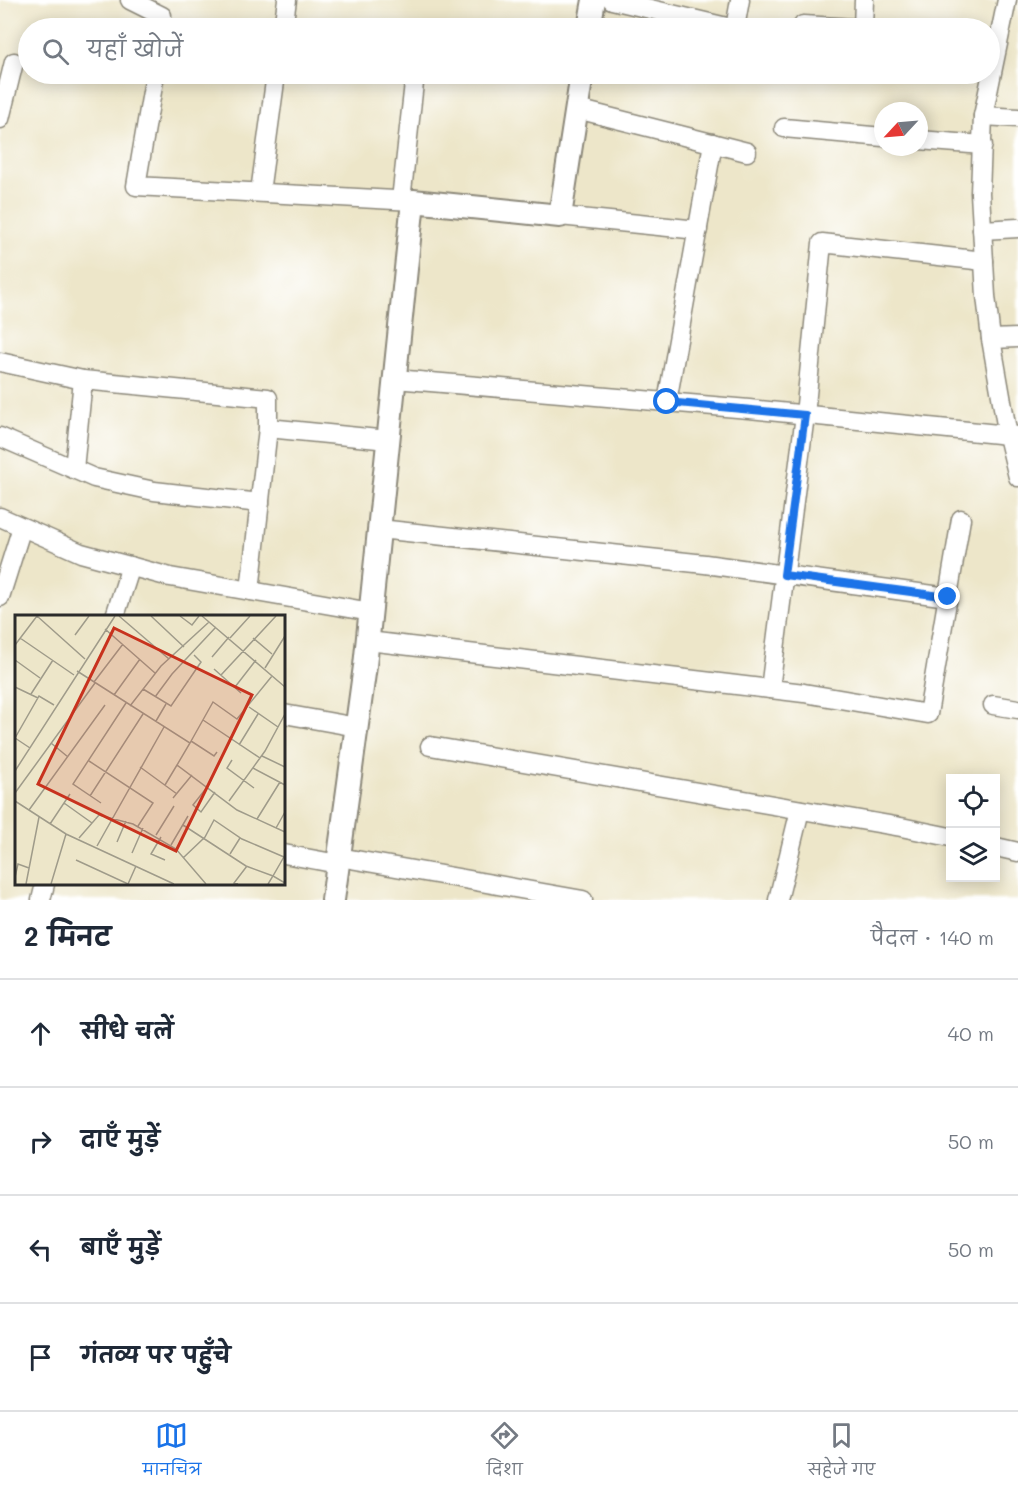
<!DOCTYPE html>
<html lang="hi">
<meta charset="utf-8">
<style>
body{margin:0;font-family:Mali,"Playpen Sans Deva",sans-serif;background:#f6f6f7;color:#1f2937}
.controls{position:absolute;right:18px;bottom:18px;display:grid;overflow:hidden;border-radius:0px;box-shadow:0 3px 15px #0003}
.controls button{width:54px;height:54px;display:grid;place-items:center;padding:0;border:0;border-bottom:2px solid #e0e1e3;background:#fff;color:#1f2937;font:30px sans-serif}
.compass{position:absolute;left:874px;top:102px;width:54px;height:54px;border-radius:50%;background:#fff;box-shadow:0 3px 15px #0003;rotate:244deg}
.stop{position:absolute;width:18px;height:18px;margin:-14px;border:4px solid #1a73e8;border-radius:50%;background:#fff}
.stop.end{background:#1a73e8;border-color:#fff;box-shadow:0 2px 6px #0008}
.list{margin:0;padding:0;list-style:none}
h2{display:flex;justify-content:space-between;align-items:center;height:78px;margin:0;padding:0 24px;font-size:26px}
h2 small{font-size:20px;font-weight:400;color:#747a83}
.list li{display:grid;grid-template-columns:39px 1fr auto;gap:18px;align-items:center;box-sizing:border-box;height:108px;padding:0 24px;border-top:2px solid #e0e1e3}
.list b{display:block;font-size:22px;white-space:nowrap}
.list em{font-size:20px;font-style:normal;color:#747a83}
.icon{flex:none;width:33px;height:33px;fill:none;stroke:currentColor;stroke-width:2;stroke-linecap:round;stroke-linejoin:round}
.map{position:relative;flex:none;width:1018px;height:900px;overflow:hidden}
.search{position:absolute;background:#fff;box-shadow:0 3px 15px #0003;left:18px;right:18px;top:18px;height:66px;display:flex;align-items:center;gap:15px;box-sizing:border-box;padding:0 21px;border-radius:33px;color:#747a83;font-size:22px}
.sheet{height:510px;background:#fff}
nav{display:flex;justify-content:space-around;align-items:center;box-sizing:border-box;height:84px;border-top:2px solid #e0e1e3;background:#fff;font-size:16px;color:#747a83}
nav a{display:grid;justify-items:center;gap:3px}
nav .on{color:#1a73e8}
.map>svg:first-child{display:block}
</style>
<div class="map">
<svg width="1018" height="900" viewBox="0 0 1018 900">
<rect width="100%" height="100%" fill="#fff"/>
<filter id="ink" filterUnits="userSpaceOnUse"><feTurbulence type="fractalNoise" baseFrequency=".0167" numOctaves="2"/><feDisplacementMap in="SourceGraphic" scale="12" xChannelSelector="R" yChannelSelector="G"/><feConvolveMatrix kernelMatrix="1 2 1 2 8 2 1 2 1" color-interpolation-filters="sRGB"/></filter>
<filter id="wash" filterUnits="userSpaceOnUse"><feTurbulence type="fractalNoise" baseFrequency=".008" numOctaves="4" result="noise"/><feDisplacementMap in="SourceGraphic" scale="24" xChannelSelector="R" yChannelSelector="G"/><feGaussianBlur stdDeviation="1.35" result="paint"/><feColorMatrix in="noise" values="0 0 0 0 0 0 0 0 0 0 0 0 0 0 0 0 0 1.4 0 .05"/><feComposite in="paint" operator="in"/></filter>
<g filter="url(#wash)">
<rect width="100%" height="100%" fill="#ede6c9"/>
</g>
<g filter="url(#ink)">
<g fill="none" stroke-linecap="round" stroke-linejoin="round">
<defs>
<g id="minor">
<path d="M 130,0 L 162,16 L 161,28"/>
<path d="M 612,0 L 731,28"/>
<path d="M 1007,0 L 983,116 L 980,193 L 986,296 L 991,339 L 1008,436 L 1018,477"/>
<path d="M 803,25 L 855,28"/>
<path d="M 283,28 L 287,0"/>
<path d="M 735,28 L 740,0"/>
<path d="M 863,28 L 864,0"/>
<path d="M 155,74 L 136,186 L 413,201"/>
<path d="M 577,109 L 747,152"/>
<path d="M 983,116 L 1018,118"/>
<path d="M 0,119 L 14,62"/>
<path d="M 784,128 L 883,137"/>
<path d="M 919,140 L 983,145"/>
<path d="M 260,192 L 276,74"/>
<path d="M 401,200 L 415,74"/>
<path d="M 560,216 L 698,230"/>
<path d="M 982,230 L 1018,228"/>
<path d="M 991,339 L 1018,338"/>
<path d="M 0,362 L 83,380 L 268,398 L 268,428 L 250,591"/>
<path d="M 395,379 L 749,409 L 1018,436"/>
<path d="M 667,402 L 713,143"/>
<path d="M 268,428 L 388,440"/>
<path d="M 0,437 L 94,478 L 154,491 L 260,503"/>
<path d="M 74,469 L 83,380"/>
<path d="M 0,517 L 81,553 L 170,577 L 371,612"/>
<path d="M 379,529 L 705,564 L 948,597"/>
<path d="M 0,597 L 22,527"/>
<path d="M 115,616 L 131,566"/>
<path d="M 368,641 L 804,693 L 928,714 L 961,519"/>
<path d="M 770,689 L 805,415 L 822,243 L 984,261"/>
<path d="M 993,705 L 1018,709"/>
<path d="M 284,714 L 357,727"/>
<path d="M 430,746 L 901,827 L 950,837"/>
<path d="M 996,847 L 1018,852"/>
<path d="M 284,854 L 338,864"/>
<path d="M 339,857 L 583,900"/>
<path d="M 41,900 L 45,884"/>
<path d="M 778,900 L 800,810"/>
</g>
<g id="tertiary">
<path d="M 589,28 L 594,0"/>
<path d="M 333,900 L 365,666 L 413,201 L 560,216 L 582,74"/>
</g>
</defs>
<use href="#minor" stroke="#8c887a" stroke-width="21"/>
<use href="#tertiary" stroke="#8c887a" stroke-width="26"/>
<use href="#minor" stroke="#fff" stroke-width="18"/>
<use href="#tertiary" stroke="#fff" stroke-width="22"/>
</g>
</g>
<g fill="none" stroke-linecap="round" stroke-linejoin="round" filter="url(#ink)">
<path stroke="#1a73e8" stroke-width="8" d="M 667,402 L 805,415 L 784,575 L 948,597"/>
</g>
<g transform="translate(15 615)">
<rect width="270" height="270" fill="#ede6c9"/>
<path fill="none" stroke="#9f9b8a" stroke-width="1.5" d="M 22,1 L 70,44M 104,1 L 154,44M 136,1 L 169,32M 165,1 L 177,10 L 184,1M 187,1 L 270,72M 90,14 L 140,58M 60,20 L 74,1M 5,23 L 59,60M 215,23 L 235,1M 238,23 L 257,39M 0,30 L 22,1M 197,42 L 214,22M 0,45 L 25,63M 250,53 L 270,21M 199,54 L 226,78M 62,56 L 175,128 L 162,150 L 222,195 L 270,217M 206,60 L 261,1M 79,67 L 108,29M 0,72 L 23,83M 220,72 L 241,45M 128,74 L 156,91 L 186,47 L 179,40M 16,79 L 38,45M 99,80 L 125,44M 140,82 L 157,59 L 201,12M 115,91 L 146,51 L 194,7M 234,92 L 263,112M 188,105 L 245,143M 141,106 L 151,89M 0,123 L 24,81 L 39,90M 0,123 L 15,133M 176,126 L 199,141 L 202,137M 36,128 L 53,142M 175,128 L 198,87 L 222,104 L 257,61M 224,130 L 243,99M 247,141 L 270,152M 217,145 L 212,153 L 239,173M 74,146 L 138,188 L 123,211M 125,152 L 162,179M 238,153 L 270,170M 0,156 L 100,1M 150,170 L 162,150M 193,171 L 178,190 L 186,197 L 200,177M 0,178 L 80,68M 75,181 L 128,99M 158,183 L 177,160M 0,186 L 51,219 L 159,269M 214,186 L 250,136 L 270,99M 49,188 L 77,208M 86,188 L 58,169 L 111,88M 14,195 L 90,90M 242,204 L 265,167M 35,209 L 55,179M 168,210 L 231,251 L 258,261 L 253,269M 261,213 L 270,197M 141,220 L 159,191M 146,222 L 136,239 L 150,245M 64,223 L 84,200 L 118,209 L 161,234 L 191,269M 102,227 L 111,206M 156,230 L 173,201M 82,231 L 149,112M 117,238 L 128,213M 215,239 L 225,223M 270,240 L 258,261 L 270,268M 168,243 L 190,222 L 199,205 L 227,224 L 269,242M 61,245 L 113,269 L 121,251M 0,262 L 3,249 L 14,253M 11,269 L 24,202M 36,269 L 51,219M 223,269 L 219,268 L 232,251"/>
<path fill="#c8321e" fill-opacity="0.15" stroke="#c8321e" stroke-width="3" d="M 99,13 L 237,80 L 161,236 L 23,169 Z"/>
<rect width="270" height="270" fill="none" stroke="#2b2b2b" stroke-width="3"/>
</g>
</svg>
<div class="controls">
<button><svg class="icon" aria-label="locate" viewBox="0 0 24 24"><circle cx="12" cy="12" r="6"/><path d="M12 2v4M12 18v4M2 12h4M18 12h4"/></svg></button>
<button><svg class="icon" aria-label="layers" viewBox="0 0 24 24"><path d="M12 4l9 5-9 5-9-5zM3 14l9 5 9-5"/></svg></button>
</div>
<svg class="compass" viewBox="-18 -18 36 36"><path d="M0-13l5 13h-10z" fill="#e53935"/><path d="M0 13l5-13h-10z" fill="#747a83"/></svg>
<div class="stop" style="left:667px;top:402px"></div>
<div class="stop end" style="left:948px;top:597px"></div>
<div class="search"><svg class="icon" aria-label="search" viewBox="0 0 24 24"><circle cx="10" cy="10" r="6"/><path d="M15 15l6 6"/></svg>यहाँ खोजें</div>
</div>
<section class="sheet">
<h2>2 मिनट<small>पैदल · 140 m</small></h2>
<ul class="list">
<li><svg class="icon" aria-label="ahead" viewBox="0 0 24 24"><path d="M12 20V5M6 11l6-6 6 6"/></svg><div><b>सीधे चलें</b></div><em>40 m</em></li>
<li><svg class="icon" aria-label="right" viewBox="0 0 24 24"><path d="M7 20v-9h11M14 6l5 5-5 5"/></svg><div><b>दाएँ मुड़ें</b></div><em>50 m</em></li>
<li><svg class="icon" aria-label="left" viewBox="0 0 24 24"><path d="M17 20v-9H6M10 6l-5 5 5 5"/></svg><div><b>बाएँ मुड़ें</b></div><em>50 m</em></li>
<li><svg class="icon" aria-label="arrive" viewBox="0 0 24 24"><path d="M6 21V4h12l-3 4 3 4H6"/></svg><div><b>गंतव्य पर पहुँचे</b></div></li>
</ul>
</section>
<nav>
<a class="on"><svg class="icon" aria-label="map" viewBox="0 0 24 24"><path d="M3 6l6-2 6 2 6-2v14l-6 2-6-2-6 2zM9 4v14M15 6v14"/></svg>मानचित्र</a>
<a><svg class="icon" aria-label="directions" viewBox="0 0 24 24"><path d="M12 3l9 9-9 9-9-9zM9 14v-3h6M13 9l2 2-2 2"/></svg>दिशा</a>
<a><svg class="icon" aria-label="saved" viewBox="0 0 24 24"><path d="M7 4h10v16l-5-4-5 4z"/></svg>सहेजे गए</a>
</nav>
